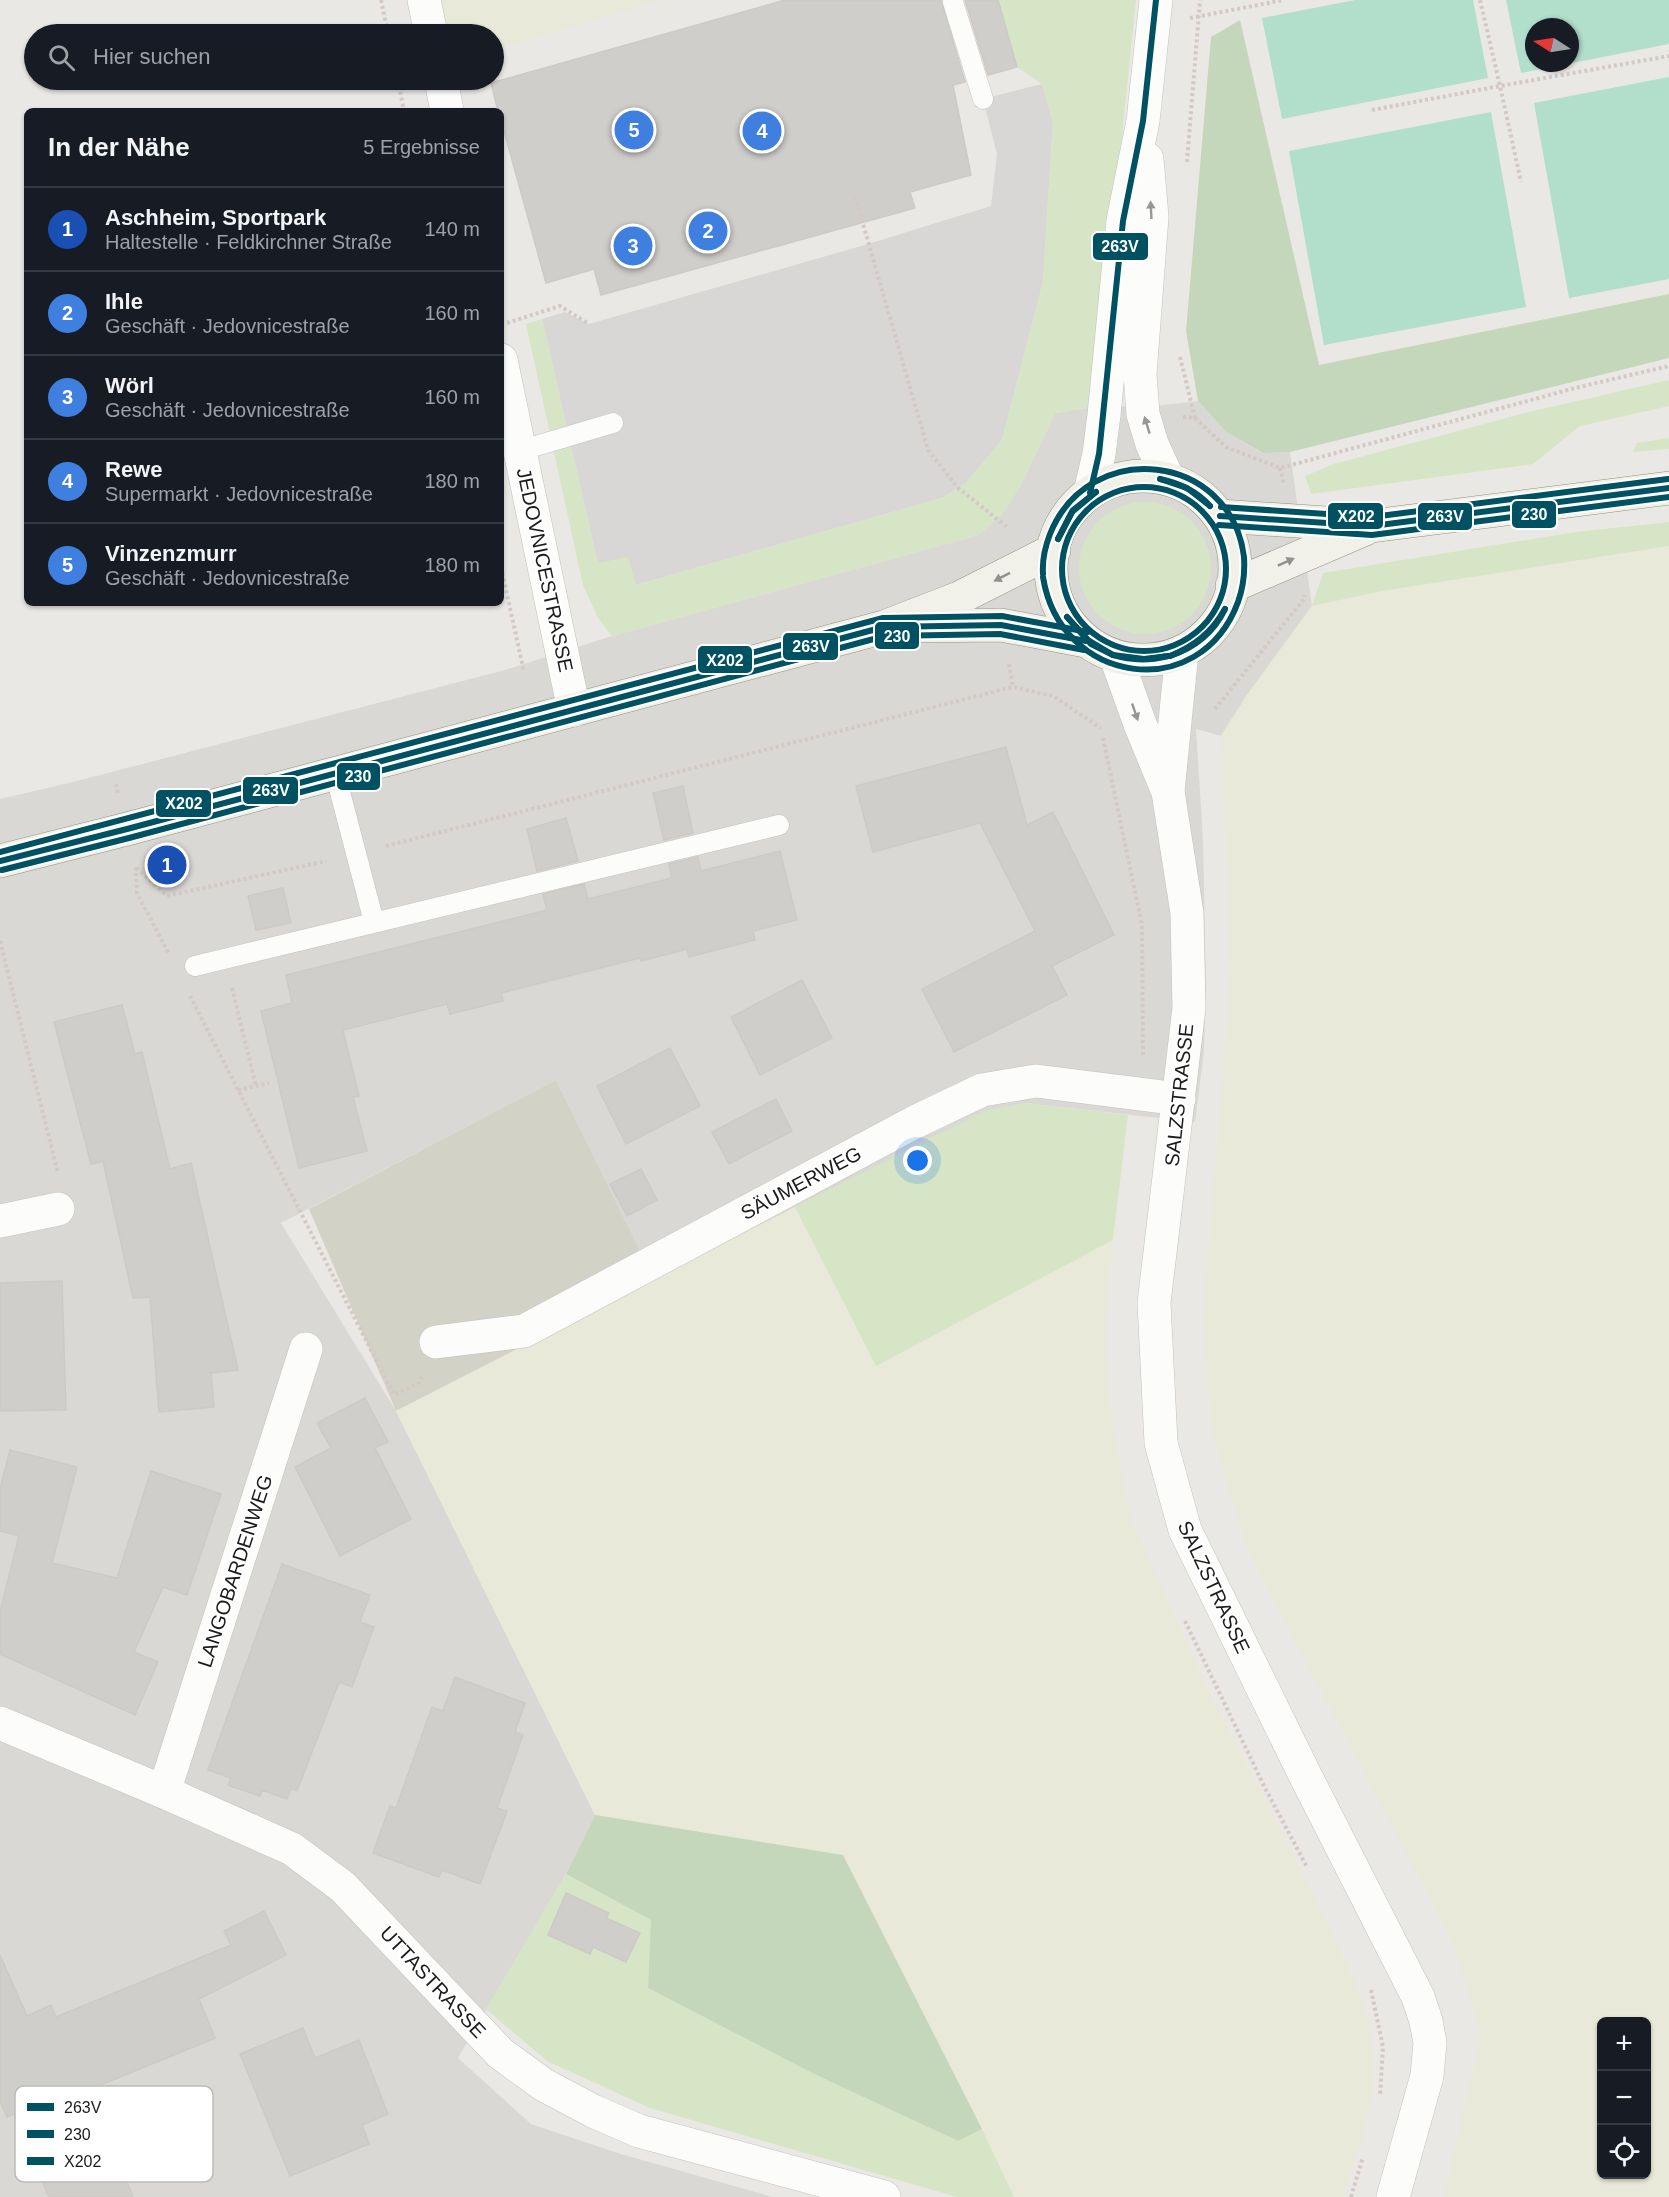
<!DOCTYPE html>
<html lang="de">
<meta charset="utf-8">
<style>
body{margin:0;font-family:Arial,sans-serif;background:#20242c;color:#f1f3f6}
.controls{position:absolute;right:18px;bottom:18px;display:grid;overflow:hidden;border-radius:9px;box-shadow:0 2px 4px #0004}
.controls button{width:54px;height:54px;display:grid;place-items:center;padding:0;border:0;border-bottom:2px solid #363941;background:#171b24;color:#f1f3f6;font:30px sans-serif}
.compass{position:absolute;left:1525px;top:18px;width:54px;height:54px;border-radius:50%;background:#171b24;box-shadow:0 2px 4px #0004;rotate:282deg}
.you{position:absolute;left:918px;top:1161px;width:21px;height:21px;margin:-15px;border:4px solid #fff;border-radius:50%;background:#1a73e8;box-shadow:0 0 0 9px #1a73e833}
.badge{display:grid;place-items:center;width:39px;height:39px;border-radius:50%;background:#b45309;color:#fff;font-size:20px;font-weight:700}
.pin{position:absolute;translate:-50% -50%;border:3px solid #fff;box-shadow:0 2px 6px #0006}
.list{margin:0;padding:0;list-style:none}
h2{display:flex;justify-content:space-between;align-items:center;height:78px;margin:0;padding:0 24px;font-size:26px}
h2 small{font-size:20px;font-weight:400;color:#9ea1a6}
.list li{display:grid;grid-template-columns:39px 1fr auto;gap:18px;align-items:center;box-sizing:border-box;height:84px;padding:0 24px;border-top:2px solid #363941}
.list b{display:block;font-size:22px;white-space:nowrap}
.list p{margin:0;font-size:20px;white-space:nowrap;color:#9ea1a6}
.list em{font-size:20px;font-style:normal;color:#9ea1a6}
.icon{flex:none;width:33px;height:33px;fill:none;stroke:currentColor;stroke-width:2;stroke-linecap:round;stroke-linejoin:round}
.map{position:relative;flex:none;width:1669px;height:2197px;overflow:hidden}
.search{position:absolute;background:#171b24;box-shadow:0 2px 4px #0004;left:24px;top:24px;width:480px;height:66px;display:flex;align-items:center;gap:15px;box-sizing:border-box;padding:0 21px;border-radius:33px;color:#9ea1a6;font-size:22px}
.panel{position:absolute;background:#171b24;box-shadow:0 2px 4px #0004;left:24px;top:108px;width:480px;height:498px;border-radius:9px}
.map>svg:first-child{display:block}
</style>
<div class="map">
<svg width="1669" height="2197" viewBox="0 0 1669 2197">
<rect width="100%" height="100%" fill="#eae8e4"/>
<path fill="#d9d8d5" d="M 1198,401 L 1226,432 L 1262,453 L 1290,452 L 1312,606 L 1247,695 L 1221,736 L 1196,729 L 1203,840 L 1206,987 L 1204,1051 L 1195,1122 L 1024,1103 L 654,1279 L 556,1080 L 281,1223 L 396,1411 L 595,1815 L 566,1874 L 458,2058 L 531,2124 L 621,2154 L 773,2197 L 0,2197 L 0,799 L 73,782 L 505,670 L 612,636 L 979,535 L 1020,487 L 1055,413 L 1094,407 L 1156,406 Z"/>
<path fill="#d8d7d5" d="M 1042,84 L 1053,121 L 1043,282 L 1002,440 L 966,483 L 942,498 L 636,585 L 598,564 L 542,319 L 565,312 L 589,324 L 868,244 L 991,206 L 997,154 L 983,99 Z"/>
<path fill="#d2d2c6" d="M 556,1080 L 654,1279 L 396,1411 L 309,1209 Z"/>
<g fill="#e8e9d8" fill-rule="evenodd">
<path d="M 436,0 L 663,0 L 494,50 L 494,34 L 443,34 Z"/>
<path d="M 1669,546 L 1669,2197 L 1444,2197 L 1481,2035 L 1453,1943 L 1248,1551 L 1212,1432 L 1203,1319 L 1231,975 L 1222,734 L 1247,695 L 1312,606 L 1382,591 ZM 1602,2022 L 1646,2022 L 1646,2174 L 1602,2174 Z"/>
<path d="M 795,1207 L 876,1366 L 1113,1240 L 1106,1316 L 1106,1359 L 1112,1421 L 1130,1516 L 1205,1683 L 1318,1904 L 1362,1998 L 1371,2038 L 1374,2082 L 1362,2140 L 1343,2197 L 1014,2197 L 982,2129 L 843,1855 L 595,1815 L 396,1411 Z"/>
</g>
<g fill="#d6e5c5">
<path d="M 998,0 L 1136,0 L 1094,407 L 1055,413 L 1020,487 L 1002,515 L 979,535 L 612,636 L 598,618 L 583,585 L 526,324 L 542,319 L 598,563 L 628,557 L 636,585 L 942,498 L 966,483 L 1002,440 L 1043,282 L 1053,121 L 1042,84 L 1017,67 Z"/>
<path d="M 1669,380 L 1669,406 L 1580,426 L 1533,464 L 1311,494 L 1305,476 L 1334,464 L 1529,412 Z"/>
<path d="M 1669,438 L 1669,449 L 1633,452 L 1637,443 Z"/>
<circle cx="1145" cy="568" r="66"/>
<path d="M 1669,522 L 1669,546 L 1382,591 L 1312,606 L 1323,573 L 1576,532 Z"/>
<path d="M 1024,1103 L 1128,1115 L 1113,1240 L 876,1366 L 795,1207 L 984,1111 Z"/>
<path d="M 566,1874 L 652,1920 L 648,1988 L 814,2074 L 958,2141 L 982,2129 L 1014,2197 L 957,2197 L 650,2108 L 547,2061 L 486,2009 Z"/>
</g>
<g fill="#c5d7bb">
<path d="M 1240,20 L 1319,365 L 1669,294 L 1669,358 L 1290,452 L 1263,453 L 1226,432 L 1198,401 L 1186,331 L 1211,37 Z"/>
<path d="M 595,1815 L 843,1855 L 982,2129 L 958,2141 L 814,2074 L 648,1988 L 651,1920 L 566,1874 Z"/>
</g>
<g fill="#b2decc" fill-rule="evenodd">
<path d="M 1355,0 L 1473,0 L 1488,78 L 1282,119 L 1262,18 Z"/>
<path d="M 1506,0 L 1669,0 L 1669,44 L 1521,73 ZM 1534,27 L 1570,27 L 1570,63 L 1534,63 Z"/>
<path d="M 1669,77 L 1669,279 L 1569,298 L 1534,103 Z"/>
<path d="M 1491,112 L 1526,307 L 1324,345 L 1289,151 Z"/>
</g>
<g fill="#d0cecb" stroke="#cdcac6" stroke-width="1.5">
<path d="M 785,0 L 941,0 L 965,82 L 953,85 L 971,175 L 910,192 L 915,208 L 601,295 L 594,269 L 546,283 L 501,120 L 501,111 L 498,111 L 491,83 Z"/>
<path d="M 965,0 L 998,0 L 1017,67 L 988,75 Z"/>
<path d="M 1006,747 L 1027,825 L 1053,812 L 1114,935 L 1052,966 L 1067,995 L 954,1052 L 922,989 L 1035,931 L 980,823 L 873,852 L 856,786 Z"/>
<path d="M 683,786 L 693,833 L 664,840 L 653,793 Z"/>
<path d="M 566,818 L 578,861 L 537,871 L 527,829 Z"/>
<path d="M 780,851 L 797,920 L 753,931 L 755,940 L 689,957 L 687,949 L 641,961 L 640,958 L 501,993 L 503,1001 L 450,1014 L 447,1004 L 343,1030 L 359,1096 L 353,1097 L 367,1151 L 299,1168 L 261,1011 L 292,1003 L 286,975 L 547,910 L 543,894 L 584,884 L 588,899 L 672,878 L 669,864 L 698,857 L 701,871 Z"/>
<path d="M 283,888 L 291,923 L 256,930 L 248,896 Z"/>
<path d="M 802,980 L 832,1038 L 760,1075 L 731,1017 Z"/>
<path d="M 122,1005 L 135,1054 L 142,1052 L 170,1169 L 191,1163 L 238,1370 L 211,1373 L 214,1407 L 159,1412 L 150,1297 L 133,1298 L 103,1161 L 91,1164 L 54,1022 Z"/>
<path d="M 670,1048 L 700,1106 L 626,1144 L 597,1086 Z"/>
<path d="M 776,1099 L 792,1131 L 729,1164 L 712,1132 Z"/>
<path d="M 641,1169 L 657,1200 L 627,1216 L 610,1184 Z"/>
<path d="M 62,1281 L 66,1410 L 0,1411 L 0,1283 Z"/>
<path d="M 365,1398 L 388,1442 L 375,1448 L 411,1519 L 340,1556 L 295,1467 L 331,1448 L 317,1423 Z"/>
<path d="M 10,1450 L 77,1467 L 52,1563 L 117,1578 L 151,1471 L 221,1494 L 187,1595 L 163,1587 L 134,1652 L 158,1662 L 135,1715 L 0,1654 L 0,1612 L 19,1536 L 0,1531 L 0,1489 Z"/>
<path d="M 282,1564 L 370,1595 L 360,1622 L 374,1627 L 352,1687 L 339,1682 L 297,1791 L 291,1788 L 287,1799 L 262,1790 L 260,1796 L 228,1785 L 231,1778 L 208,1770 Z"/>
<path d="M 455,1677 L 525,1703 L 515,1732 L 523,1735 L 497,1808 L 507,1811 L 480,1884 L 442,1870 L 439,1877 L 373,1853 L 390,1806 L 396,1808 L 432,1707 L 443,1711 Z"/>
<path d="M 566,1893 L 609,1913 L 606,1918 L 640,1933 L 626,1962 L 593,1947 L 590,1954 L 548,1935 Z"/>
<path d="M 264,1911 L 286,1955 L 199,1999 L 215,2038 L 91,2089 L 133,2197 L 49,2197 L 14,2114 L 7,2117 L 0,2101 L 0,1955 L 27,2016 L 51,2005 L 56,2017 L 231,1945 L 224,1931 Z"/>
<path d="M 303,2028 L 315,2058 L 359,2040 L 388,2114 L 362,2125 L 369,2144 L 290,2176 L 240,2054 Z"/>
</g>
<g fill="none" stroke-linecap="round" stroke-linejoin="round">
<defs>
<g id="service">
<path d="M 953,2 L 983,99"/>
<path d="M 519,451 L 613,423"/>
<path d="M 335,773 L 374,922"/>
<path d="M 195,966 L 779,825"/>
</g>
<g id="minor">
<path d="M 424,0 L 431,34"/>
<path d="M 441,80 L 447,111"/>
<path d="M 501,360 L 574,710"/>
<path d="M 1116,657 L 1140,724 L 1168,792 L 1187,913 L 1189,1008 L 1154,1303 L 1161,1443 L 1185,1530 L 1304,1773 L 1418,1997 L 1426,2021 L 1430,2043 L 1427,2076 L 1393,2197"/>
<path d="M 1168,791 L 1182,652"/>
<path d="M 0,1221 L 58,1209"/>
<path d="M 436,1342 L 524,1331 L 913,1123 L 982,1090 L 1036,1081 L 1179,1099"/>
<path d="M 0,1723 L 164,1792 L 292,1849 L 343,1887 L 500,2053 L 544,2085 L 593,2111 L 639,2131 L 884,2197"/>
<path d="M 164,1792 L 306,1349"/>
</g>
<g id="tertiary">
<path d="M 1147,159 L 1152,217 L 1140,374 L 1143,414 L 1152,444 L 1168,479"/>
<path d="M 1090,493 L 1099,454 L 1104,415 L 1123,221 L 1143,121 L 1156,0"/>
</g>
<g id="secondary">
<circle cx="1143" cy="568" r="92"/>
<path d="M 1220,516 L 1372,526 L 1669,488"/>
<path d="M 1232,586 L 1365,529"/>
<path d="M 904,626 L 1001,625 L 1086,641"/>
<path d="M 0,861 L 127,829 L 884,627 L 959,598 L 1054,550"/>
</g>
</defs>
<use href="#service" stroke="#c2c2c0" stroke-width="21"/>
<use href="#minor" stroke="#c2c2c0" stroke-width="34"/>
<use href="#tertiary" stroke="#c2c2c0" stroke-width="34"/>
<use href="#secondary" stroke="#90917e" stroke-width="34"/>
<g stroke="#d4c8c5" stroke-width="4" stroke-dasharray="3 3" stroke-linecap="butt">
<path d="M 381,0 L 388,34"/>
<path d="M 1480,0 L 1500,86 L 1669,56"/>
<path d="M 1190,18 L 1284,0"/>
<path d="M 398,80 L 404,111"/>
<path d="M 1372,110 L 1500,86 L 1521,182"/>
<path d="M 1187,162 L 1200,0"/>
<path d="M 855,196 L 928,450 L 957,487 L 1007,527"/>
<path d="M 507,323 L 560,306 L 589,324"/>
<path d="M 1180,357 L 1195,418"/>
<path d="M 1183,417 L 1195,418 L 1226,447 L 1280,468 L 1579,387 L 1669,366"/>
<path d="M 1280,468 L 1284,485"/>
<path d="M 501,567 L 524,672"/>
<path d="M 1009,664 L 1013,687"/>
<path d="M 1215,709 L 1304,599 L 1304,595"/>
<path d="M 1103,738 L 1142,926 L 1143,1056"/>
<path d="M 116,784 L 118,793"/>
<path d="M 386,846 L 1013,687 L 1053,696 L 1101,728"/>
<path d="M 136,867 L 137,893 L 169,954"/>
<path d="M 136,868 L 167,896 L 326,861"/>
<path d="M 0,941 L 58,1173"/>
<path d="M 232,988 L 256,1086"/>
<path d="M 190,996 L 394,1395 L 419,1383 L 422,1376"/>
<path d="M 238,1090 L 269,1083"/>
<path d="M 1185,1621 L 1265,1788 L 1307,1867"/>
<path d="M 1371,1990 L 1383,2047 L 1380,2095"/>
<path d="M 1351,2197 L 1363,2157"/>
</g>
<use href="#service" stroke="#fcfcfb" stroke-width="20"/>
<use href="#minor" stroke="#fcfcfb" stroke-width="33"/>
<use href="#tertiary" stroke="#fcfcfb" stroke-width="33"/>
<use href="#secondary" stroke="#f1f1ea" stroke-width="33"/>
<defs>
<g id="bus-1">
<path d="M 1160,479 C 1179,483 1196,490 1210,506"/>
<path d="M 1160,479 L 1187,488 L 1210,506"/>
<path d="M 1090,493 L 1099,454 L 1123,221 L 1143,121 L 1156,0"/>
<path d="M 1220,516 L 1372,526 L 1669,488"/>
<path d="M 1058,539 L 1072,512 L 1096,492"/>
<path d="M 1058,539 L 1073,510 L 1096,492"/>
<path d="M 1067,617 L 1088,640 L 1113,655"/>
<path d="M 1067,617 L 1091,644 L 1113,655"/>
<path d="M 1113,655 L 1144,659 L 1168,656"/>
<path d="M 1113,655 C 1132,661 1149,661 1168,656"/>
<path d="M 1170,656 C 1195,646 1212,632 1225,609"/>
<path d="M 1170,656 C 1194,648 1214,632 1225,609"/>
<path d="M 0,861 L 127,829 L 884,627 L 1001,625 L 1086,641"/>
</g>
<g id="bus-2">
<path d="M 1219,525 L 1372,535 L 1669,497"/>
<path d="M 1043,574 C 1042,560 1045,547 1050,534 C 1089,437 1231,452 1244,557 C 1245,572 1243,588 1238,602 C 1200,705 1060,685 1043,577"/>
<path d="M 2,870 L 129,838 L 885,636 L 1000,634 L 1084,650"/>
</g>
<g id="bus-3">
<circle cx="1144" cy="569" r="82"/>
<path d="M 1221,507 L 1372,517 L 1668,479"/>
<path d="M 0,852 L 883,618 L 1002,616 L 1088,632"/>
</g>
</defs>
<use href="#bus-1" stroke="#fff" stroke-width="10"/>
<use href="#bus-2" stroke="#fff" stroke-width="10"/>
<use href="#bus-3" stroke="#fff" stroke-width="10"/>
<use href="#bus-1" stroke="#005262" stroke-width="6"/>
<use href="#bus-2" stroke="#005262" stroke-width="6"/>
<use href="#bus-3" stroke="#005262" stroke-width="6"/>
</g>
<defs><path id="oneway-solid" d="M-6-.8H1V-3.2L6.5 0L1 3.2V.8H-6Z" transform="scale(1.5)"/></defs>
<g fill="#979796">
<use href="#oneway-solid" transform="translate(1151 210) rotate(-93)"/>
<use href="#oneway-solid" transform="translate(1147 425) rotate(-107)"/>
<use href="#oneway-solid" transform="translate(1135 712) rotate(71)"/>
</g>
<g fill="#91918d">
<use href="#oneway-solid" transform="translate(1286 562) rotate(-24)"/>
<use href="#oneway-solid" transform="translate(1002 577) rotate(153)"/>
</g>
<g text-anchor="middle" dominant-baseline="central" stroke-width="4.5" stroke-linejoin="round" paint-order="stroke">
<g font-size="20" fill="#1b1b1b" stroke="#fff">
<text transform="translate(545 570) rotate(78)">JEDOVNICESTRASSE</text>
<text transform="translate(1179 1095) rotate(-84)">SALZSTRASSE</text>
<text transform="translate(801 1183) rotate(-28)">SÄUMERWEG</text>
<text transform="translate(235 1571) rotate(-72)">LANGOBARDENWEG</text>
<text transform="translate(1214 1587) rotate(65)">SALZSTRASSE</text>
<text transform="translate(433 1982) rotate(47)">UTTASTRASSE</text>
</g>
</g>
<rect x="15" y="2086" width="198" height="96" rx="9" fill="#fff" stroke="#bbb" stroke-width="1.5"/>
<rect x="27" y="2103" width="27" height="8" fill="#005262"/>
<rect x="27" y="2130" width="27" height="8" fill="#005262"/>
<rect x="27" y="2157" width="27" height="8" fill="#005262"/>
<g font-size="16" fill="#1b1b1b">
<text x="64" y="2113">263V</text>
<text x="64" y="2140">230</text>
<text x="64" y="2167">X202</text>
</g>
<g stroke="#fff" stroke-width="2">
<rect x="1092" y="232" width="57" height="29" rx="6" fill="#005262"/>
<rect x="1511" y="500" width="46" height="29" rx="6" fill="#005262"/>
<rect x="1327" y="502" width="57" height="28" rx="6" fill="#005262"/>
<rect x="1417" y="502" width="56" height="29" rx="6" fill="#005262"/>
<rect x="874" y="621" width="46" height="29" rx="6" fill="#005262"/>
<rect x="782" y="632" width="57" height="29" rx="6" fill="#005262"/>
<rect x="697" y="645" width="56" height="29" rx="6" fill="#005262"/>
<rect x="336" y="762" width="45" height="29" rx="6" fill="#005262"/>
<rect x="242" y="776" width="57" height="29" rx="6" fill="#005262"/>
<rect x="155" y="789" width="57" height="29" rx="6" fill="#005262"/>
</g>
<g font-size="16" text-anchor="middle" font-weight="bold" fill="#fff">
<text x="1120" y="252">263V</text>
<text x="1534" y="520">230</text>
<text x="1356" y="522">X202</text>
<text x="1445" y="522">263V</text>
<text x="897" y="642">230</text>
<text x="811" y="652">263V</text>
<text x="725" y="666">X202</text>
<text x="358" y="782">230</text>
<text x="271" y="796">263V</text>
<text x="184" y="809">X202</text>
</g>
</svg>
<div class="controls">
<button>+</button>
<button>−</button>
<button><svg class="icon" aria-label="locate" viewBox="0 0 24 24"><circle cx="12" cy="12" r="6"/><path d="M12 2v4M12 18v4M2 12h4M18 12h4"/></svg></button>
</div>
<svg class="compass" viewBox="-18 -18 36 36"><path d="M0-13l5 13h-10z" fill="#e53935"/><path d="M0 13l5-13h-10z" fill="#9ea1a6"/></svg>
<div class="you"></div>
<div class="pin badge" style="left:167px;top:865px;background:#1a4fb4">1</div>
<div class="pin badge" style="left:708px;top:231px;background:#3f7fe0">2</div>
<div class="pin badge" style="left:633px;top:246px;background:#3f7fe0">3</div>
<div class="pin badge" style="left:762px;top:131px;background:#3f7fe0">4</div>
<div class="pin badge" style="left:634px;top:130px;background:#3f7fe0">5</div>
<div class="search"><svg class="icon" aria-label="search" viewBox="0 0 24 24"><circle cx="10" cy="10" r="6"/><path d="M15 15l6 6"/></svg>Hier suchen</div>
<section class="panel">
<h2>In der Nähe<small>5 Ergebnisse</small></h2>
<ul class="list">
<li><span class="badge" style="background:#1a4fb4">1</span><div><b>Aschheim, Sportpark</b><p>Haltestelle · Feldkirchner Straße</p></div><em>140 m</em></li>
<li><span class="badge" style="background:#3f7fe0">2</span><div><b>Ihle</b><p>Geschäft · Jedovnicestraße</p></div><em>160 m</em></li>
<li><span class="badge" style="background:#3f7fe0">3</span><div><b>Wörl</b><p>Geschäft · Jedovnicestraße</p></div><em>160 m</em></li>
<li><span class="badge" style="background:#3f7fe0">4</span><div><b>Rewe</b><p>Supermarkt · Jedovnicestraße</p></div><em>180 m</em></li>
<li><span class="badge" style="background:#3f7fe0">5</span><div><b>Vinzenzmurr</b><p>Geschäft · Jedovnicestraße</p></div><em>180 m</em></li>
</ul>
</section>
</div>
